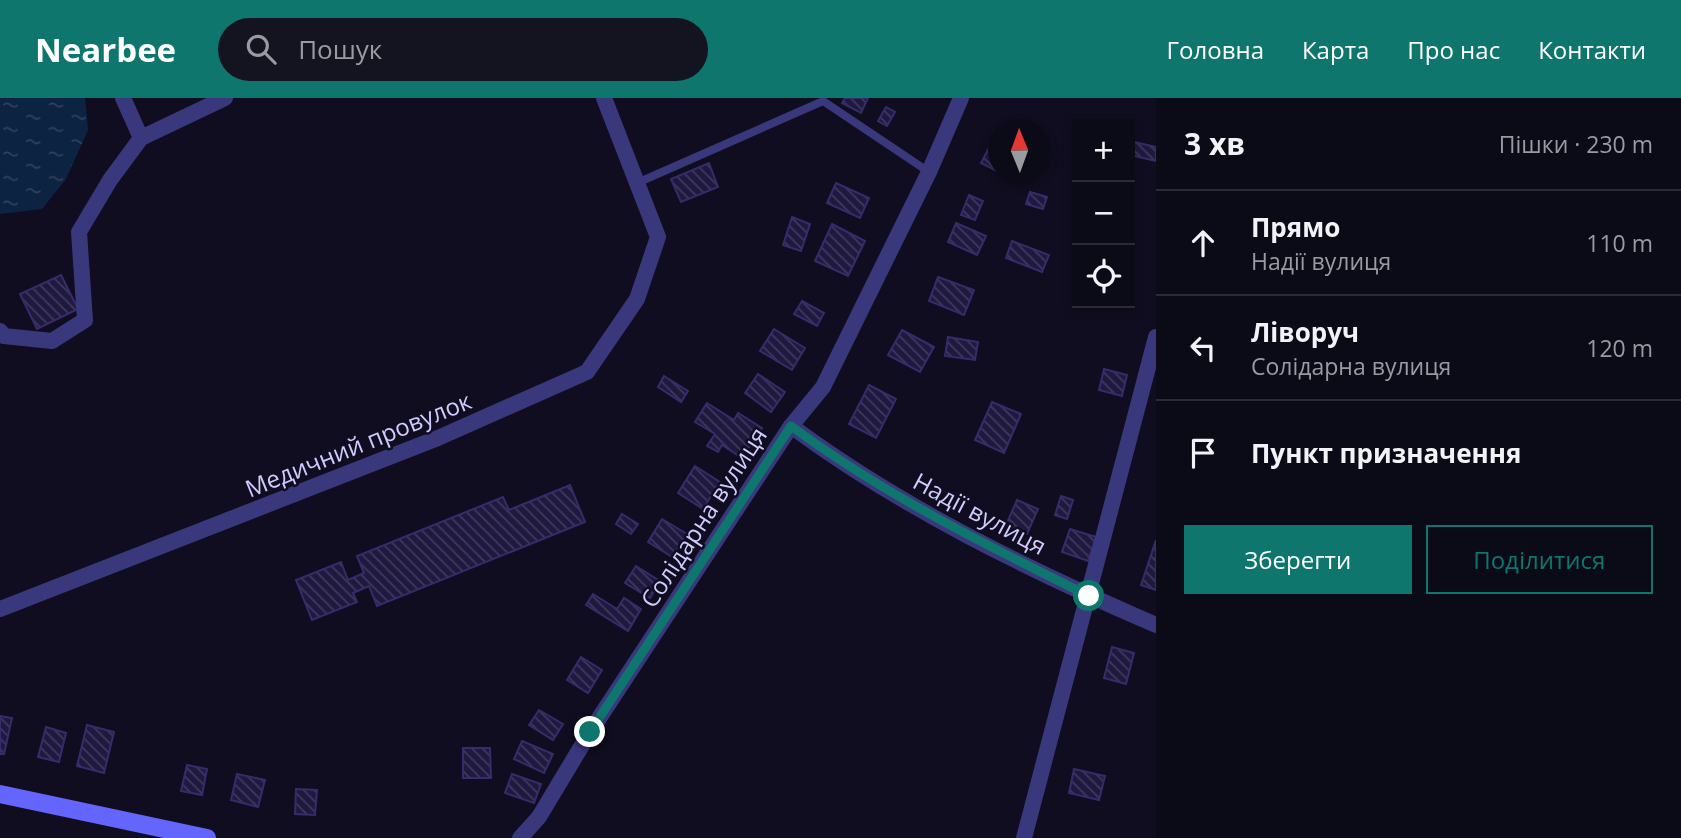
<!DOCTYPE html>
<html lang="uk">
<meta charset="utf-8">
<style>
body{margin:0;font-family:"Open Sans",sans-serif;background:#141320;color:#f1f3f6}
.controls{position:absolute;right:21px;top:21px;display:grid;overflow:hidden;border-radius:0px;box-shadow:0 4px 10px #0003}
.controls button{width:63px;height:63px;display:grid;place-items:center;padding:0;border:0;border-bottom:2px solid #2b2b36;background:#0b0a17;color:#f1f3f6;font:35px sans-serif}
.compass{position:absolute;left:988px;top:21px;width:63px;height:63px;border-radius:50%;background:#0b0a17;box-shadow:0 4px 10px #0003;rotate:359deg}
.stop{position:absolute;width:21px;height:21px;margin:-16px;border:5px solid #0f766e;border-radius:50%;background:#fff}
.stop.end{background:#0f766e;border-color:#fff;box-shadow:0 2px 7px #0008}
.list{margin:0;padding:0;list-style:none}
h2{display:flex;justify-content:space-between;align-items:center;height:91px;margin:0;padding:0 28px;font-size:30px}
h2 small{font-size:23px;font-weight:400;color:#9a9aa1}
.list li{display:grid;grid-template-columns:46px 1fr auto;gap:21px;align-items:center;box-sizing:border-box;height:105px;padding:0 28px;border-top:2px solid #2b2b36}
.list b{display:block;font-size:26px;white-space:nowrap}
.list p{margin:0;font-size:23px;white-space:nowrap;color:#9a9aa1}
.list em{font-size:23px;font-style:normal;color:#9a9aa1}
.actions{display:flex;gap:14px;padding:21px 28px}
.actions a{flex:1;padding:16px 0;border:2px solid #0f766e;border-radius:0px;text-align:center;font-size:24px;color:#0f766e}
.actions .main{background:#0f766e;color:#fff}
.icon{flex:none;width:38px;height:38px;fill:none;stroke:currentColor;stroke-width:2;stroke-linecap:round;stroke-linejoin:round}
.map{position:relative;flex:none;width:1156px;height:740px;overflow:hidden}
header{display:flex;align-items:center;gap:42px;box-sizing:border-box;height:98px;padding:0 35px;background:#0f766e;color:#fff}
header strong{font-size:33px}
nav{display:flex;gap:38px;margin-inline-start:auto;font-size:24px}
.search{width:490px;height:63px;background:#141320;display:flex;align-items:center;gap:18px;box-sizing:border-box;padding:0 24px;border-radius:38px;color:#9a9aa1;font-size:26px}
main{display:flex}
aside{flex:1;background:#0b0a17}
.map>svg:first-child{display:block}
</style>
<header>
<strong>Nearbee</strong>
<div class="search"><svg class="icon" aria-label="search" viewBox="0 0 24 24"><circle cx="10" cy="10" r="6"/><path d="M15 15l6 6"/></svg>Пошук</div>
<nav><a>Головна</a><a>Карта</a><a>Про нас</a><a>Контакти</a></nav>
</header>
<main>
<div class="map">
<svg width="1156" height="740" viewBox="0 0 1156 740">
<defs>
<pattern id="water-ripples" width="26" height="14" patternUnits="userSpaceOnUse" patternTransform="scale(1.75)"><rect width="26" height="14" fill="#0d2342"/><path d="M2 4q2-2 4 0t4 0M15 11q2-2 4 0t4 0" fill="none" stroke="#2f425e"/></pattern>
<pattern id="building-back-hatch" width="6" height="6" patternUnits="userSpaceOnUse" patternTransform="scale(1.75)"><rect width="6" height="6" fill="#20193f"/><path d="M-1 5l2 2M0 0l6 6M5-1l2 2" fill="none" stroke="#3f395c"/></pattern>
</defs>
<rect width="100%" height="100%" fill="#0f0d1f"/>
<path fill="url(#water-ripples)" d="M 0,0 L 85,0 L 88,32 L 66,81 L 42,111 L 0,116 Z"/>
<g fill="url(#building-back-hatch)" stroke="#362c6b" stroke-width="2">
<path d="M 845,0 L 868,0 L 861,15 L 842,5 Z"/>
<path d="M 886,9 L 895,14 L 887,28 L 878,23 Z"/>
<path d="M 1130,43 L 1156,49 L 1156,63 L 1130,57 Z"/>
<path d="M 990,48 L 998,53 L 998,74 L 1009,74 L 1007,78 L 981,65 Z"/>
<path d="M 709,65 L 718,89 L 681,104 L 671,81 Z"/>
<path d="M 836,85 L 869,100 L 860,120 L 827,105 Z"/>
<path d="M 1030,94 L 1047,99 L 1043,111 L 1026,106 Z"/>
<path d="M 969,97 L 983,103 L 975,122 L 961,117 Z"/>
<path d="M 792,119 L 810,126 L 801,153 L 783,147 Z"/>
<path d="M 956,125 L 986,138 L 977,157 L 948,144 Z"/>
<path d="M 832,126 L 865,143 L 848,178 L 815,163 Z"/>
<path d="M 1012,143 L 1049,157 L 1042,174 L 1006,160 Z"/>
<path d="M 61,177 L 78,211 L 37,231 L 20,196 Z"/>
<path d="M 938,179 L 974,192 L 964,217 L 929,203 Z"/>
<path d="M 802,203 L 824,215 L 817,228 L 794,216 Z"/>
<path d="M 774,231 L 805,250 L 792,272 L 760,253 Z"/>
<path d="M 902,232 L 934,249 L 920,274 L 888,257 Z"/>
<path d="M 948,239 L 978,244 L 975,262 L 945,258 Z"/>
<path d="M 1104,271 L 1127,277 L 1122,298 L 1099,292 Z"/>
<path d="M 758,276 L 785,294 L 771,314 L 745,295 Z"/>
<path d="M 664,278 L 688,293 L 681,304 L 658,289 Z"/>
<path d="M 869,287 L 896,301 L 876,340 L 849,326 Z"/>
<path d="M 992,304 L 1021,316 L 1004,355 L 975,342 Z"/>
<path d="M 707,305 L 734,322 L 738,315 L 762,330 L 742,360 L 722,347 L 718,354 L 707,348 L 715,336 L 695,324 Z"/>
<path d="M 695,368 L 720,384 L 703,411 L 678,395 Z"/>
<path d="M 570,387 L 585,424 L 377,508 L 369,488 L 353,495 L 357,504 L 312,522 L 296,482 L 341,464 L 348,482 L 364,475 L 357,458 L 503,399 L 509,412 Z"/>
<path d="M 1061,398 L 1073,402 L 1067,421 L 1055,417 Z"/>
<path d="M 1017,402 L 1038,411 L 1027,436 L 1006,427 Z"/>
<path d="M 622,416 L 638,426 L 631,436 L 616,426 Z"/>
<path d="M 662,421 L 687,436 L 672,459 L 648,444 Z"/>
<path d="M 1070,431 L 1096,439 L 1088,463 L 1062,454 Z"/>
<path d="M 1156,442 L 1156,492 L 1141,487 Z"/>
<path d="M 636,468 L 660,483 L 650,500 L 625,485 Z"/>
<path d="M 593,496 L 617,511 L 624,500 L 641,511 L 628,533 L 586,507 Z"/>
<path d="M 1112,549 L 1134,555 L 1126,586 L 1104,580 Z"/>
<path d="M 581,559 L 602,572 L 588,595 L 567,582 Z"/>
<path d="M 539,612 L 563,626 L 553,642 L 529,627 Z"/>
<path d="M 0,618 L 12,620 L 4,656 L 0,656 Z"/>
<path d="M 87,627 L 114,634 L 104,675 L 77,668 Z"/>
<path d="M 46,629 L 66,635 L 59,664 L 38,659 Z"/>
<path d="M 522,643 L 553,656 L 544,675 L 514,661 Z"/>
<path d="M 463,650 L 490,650 L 491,680 L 463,680 Z"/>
<path d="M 187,667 L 207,671 L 202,697 L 181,693 Z"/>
<path d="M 1074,671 L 1105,678 L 1099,702 L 1069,695 Z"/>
<path d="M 237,676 L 265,682 L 258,709 L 231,702 Z"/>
<path d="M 512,676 L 541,686 L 534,705 L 505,695 Z"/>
<path d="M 296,691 L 317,692 L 315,717 L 295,716 Z"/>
</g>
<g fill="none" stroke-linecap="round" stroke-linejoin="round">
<path stroke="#39387d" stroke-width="8" d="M 637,85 L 823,3 L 929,74"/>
<g stroke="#39387d" stroke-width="16">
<path d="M 123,0 L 141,40"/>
<path d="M 0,233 L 4,238 L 52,243 L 85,222 L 79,134 L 110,82 L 141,40 L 225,0"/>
<path d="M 791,328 C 902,410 1029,472 1156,527"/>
<path d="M 0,511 L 438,340 L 587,274 L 637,201 L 658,139 L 604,0"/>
<path d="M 520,740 L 539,719 L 590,634 L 791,328 L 823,289 L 929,74 L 961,0"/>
<path d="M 1024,740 L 1156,239"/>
</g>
<path stroke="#6465fc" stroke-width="18" d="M 0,696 L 207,740"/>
</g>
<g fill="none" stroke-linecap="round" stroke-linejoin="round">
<path stroke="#0f766e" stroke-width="9" d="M 590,634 L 791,328 C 883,396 986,447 1089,498"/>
</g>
<g text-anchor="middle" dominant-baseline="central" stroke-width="5" stroke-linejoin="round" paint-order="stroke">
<g font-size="24" fill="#d0cbfe" stroke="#0f0d1f">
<text transform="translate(358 346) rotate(-22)">Медичний провулок</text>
<text transform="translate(980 415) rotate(28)">Надії вулиця</text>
<text transform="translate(703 419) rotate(-57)">Солідарна вулиця</text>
</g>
</g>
</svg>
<div class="controls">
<button>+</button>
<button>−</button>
<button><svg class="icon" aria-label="locate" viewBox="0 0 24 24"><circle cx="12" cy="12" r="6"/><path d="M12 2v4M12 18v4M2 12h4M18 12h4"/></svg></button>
</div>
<svg class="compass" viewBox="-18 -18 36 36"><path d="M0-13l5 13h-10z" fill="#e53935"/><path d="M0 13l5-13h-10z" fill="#9a9aa1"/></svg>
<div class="stop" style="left:1089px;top:498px"></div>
<div class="stop end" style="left:590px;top:634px"></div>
</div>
<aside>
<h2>3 хв<small>Пішки · 230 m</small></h2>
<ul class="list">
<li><svg class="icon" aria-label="ahead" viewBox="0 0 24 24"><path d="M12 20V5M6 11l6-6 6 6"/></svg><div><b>Прямо</b><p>Надії вулиця</p></div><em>110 m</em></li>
<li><svg class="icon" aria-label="left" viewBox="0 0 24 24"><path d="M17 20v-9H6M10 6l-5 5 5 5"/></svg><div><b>Ліворуч</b><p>Солідарна вулиця</p></div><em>120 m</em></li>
<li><svg class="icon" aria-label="arrive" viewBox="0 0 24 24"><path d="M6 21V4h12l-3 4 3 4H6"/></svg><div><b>Пункт призначення</b></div></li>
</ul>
<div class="actions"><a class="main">Зберегти</a><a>Поділитися</a></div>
</aside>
</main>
